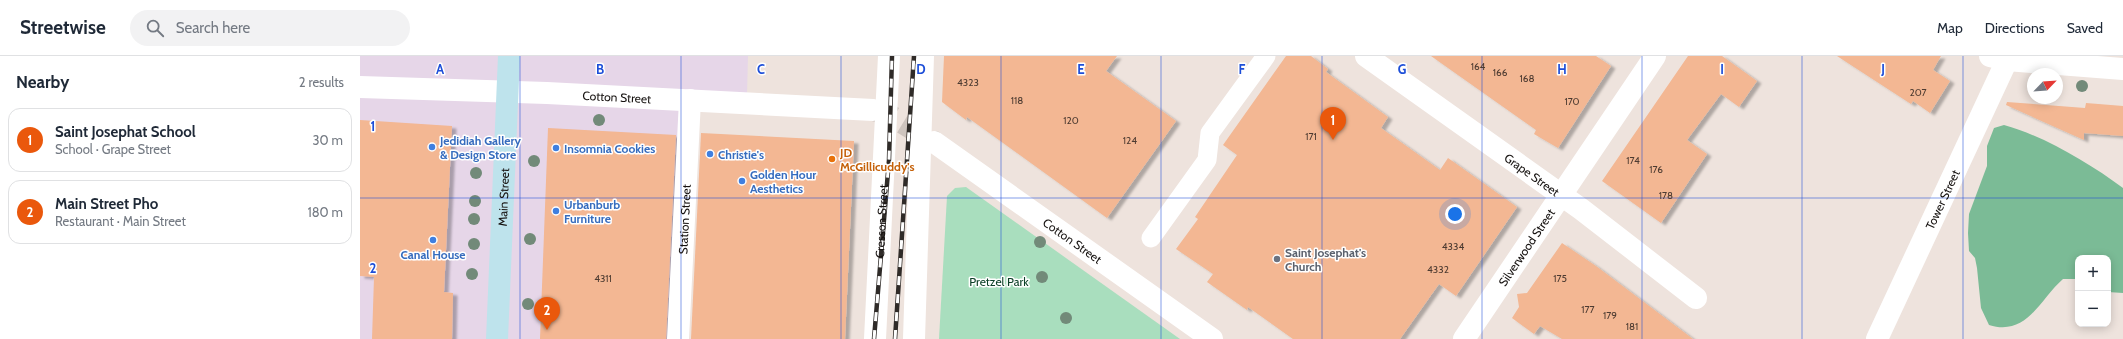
<!DOCTYPE html>
<meta charset="utf-8">
<style>
body{margin:0;font-family:Cabin,sans-serif;background:#f2f2f3;color:#1f2937}
.controls{position:absolute;right:12px;bottom:12px;display:grid;overflow:hidden;border-radius:8px;box-shadow:0 2px 10px #0003}
.controls button{width:36px;height:36px;display:grid;place-items:center;padding:0;border:0;border-bottom:1px solid #e0e1e3;background:#fff;color:#1f2937;font:20px sans-serif}
.compass{position:absolute;left:1667px;top:12px;width:36px;height:36px;border-radius:50%;background:#fff;box-shadow:0 2px 10px #0003;rotate:65deg}
.you{position:absolute;left:1095px;top:158px;width:14px;height:14px;margin:-10px;border:3px solid #fff;border-radius:50%;background:#1a73e8;box-shadow:0 0 0 6px #1a73e833}
.badge{display:grid;place-items:center;width:26px;height:26px;border-radius:50%;background:#ea580c;color:#fff;font-size:13px;font-weight:700}
.pin{position:absolute;translate:-50% -33px;filter:drop-shadow(0 1px 2px #0008)}
.pin::after{content:'';position:absolute;top:21px;width:14px;height:12px;background:inherit;clip-path:polygon(0 0,100% 0,50% 100%)}
.list{margin:0;padding:0;list-style:none}
h2{display:flex;justify-content:space-between;align-items:center;height:52px;margin:0;padding:0 16px;font-size:17px}
h2 small{font-size:13px;font-weight:400;color:#747a83}
.list li{display:grid;grid-template-columns:26px 1fr auto;gap:12px;align-items:center;box-sizing:border-box;height:64px;margin:0 8px 8px;padding:0 8px;border:1px solid #e0e1e3;border-radius:12px}
.list b{display:block;font-size:15px;white-space:nowrap}
.list p{margin:0;font-size:13px;white-space:nowrap;color:#747a83}
.list em{font-size:13px;font-style:normal;color:#747a83}
.icon{flex:none;width:22px;height:22px;fill:none;stroke:currentColor;stroke-width:2;stroke-linecap:round;stroke-linejoin:round}
.map{position:relative;flex:none;width:1763px;height:283px;overflow:hidden}
header{display:flex;align-items:center;gap:24px;box-sizing:border-box;height:56px;padding:0 20px;background:#fff;border-bottom:1px solid #e0e1e3}
header strong{font-size:19px}
nav{display:flex;gap:22px;margin-inline-start:auto;font-size:14px}
.search{width:280px;height:36px;background:#f2f2f3;display:flex;align-items:center;gap:10px;box-sizing:border-box;padding:0 14px;border-radius:22px;color:#747a83;font-size:15px}
main{display:flex}
aside{flex:1;background:#fff}
.map>svg:first-child{display:block}
</style>
<header>
<strong>Streetwise</strong>
<div class="search"><svg class="icon" aria-label="search" viewBox="0 0 24 24"><circle cx="10" cy="10" r="6"/><path d="M15 15l6 6"/></svg>Search here</div>
<nav><a>Map</a><a>Directions</a><a>Saved</a></nav>
</header>
<main>
<aside>
<h2>Nearby<small>2 results</small></h2>
<ul class="list">
<li><span class="badge">1</span><div><b>Saint Josephat School</b><p>School · Grape Street</p></div><em>30 m</em></li>
<li><span class="badge">2</span><div><b>Main Street Pho</b><p>Restaurant · Main Street</p></div><em>180 m</em></li>
</ul>
</aside>
<div class="map">
<svg width="1763" height="283" viewBox="0 0 1763 283">
<defs>
<filter id="shadow"><feDropShadow dx="4.5" dy="2.5" stdDeviation="1" flood-color="#0004"/></filter>
</defs>
<rect width="100%" height="100%" fill="#eee3dd"/>
<path fill="#e6d6e8" d="M 0,0 L 388,0 L 387,39 L 332,35 L 325,283 L 0,283 Z"/>
<path fill="#a9debe" d="M 606,131 L 820,283 L 579,283 L 587,140 L 595,132 Z"/>
<path fill="#7bbb96" d="M 1644,69 C 1684,80 1729,107 1763,132 L 1763,237 L 1748,236 L 1748,202 L 1718,202 L 1718,223 L 1703,223 C 1680,243 1667,281 1629,269 L 1621,252 L 1617,212 L 1615,202 L 1609,195 L 1608,177 L 1609,158 L 1627,110 L 1627,90 L 1634,72 Z"/>
<g fill="#f3b793" filter="url(#shadow)">
<path d="M 584,0 L 757,0 L 746,15 L 816,65 L 747,162 L 607,61 L 606,64 L 582,46 Z"/>
<path d="M 926,0 L 951,0 L 968,13 L 966,16 L 1028,61 L 1021,72 L 1080,114 L 1088,102 L 1157,151 L 1096,240 L 1079,228 L 1040,283 L 933,283 L 888,251 L 887,254 L 847,226 L 853,218 L 816,193 L 838,163 L 835,161 L 877,99 L 863,89 Z"/>
<path d="M 1071,0 L 1236,0 L 1251,10 L 1198,92 L 1174,78 L 1176,74 Z"/>
<path d="M 1328,0 L 1362,0 L 1397,25 L 1379,51 L 1361,38 L 1327,84 L 1347,98 L 1301,167 L 1242,125 Z"/>
<path d="M 1477,0 L 1581,0 L 1573,14 L 1590,25 L 1570,57 L 1553,45 L 1551,48 Z"/>
<path d="M 1647,46 L 1725,52 L 1726,47 L 1763,50 L 1763,80 L 1724,77 L 1724,84 L 1646,49 Z"/>
<path d="M 0,64 L 92,70 L 84,236 L 93,237 L 92,283 L 12,283 L 14,221 L 0,220 Z"/>
<path d="M 188,72 L 316,79 L 306,283 L 180,283 Z"/>
<path d="M 341,77 L 494,85 L 485,283 L 331,283 Z"/>
<path d="M 1202,187 L 1236,210 L 1333,283 L 1202,283 L 1180,270 L 1174,278 L 1152,262 L 1159,251 L 1157,238 L 1167,237 Z"/>
</g>
<g fill="none" stroke-linecap="round" stroke-linejoin="round">
<path stroke="#cec4be" stroke-width="22" stroke-dasharray="22 11" stroke-linecap="butt" d="M 513,54 L 526,57 L 574,86"/>
<path stroke="#fff" stroke-width="19" d="M 791,182 L 847,104 L 850,77 L 906,0"/>
<g stroke="#fff" stroke-width="22">
<path id="s1" d="M 1006,0 L 1221,153 L 1336,242"/>
<path d="M 1630,0 L 1647,4 L 1763,13"/>
<path id="s2" d="M 0,31 L 187,37 L 513,54"/>
<path id="s3" d="M 574,86 L 852,283"/>
<path id="s4" d="M 318,283 L 330,44"/>
<path id="s5" d="M 515,283 L 529,0"/>
<path d="M 554,283 L 563,0"/>
<path id="s6" d="M 1104,283 L 1295,0"/>
<path id="s7" d="M 1517,283 L 1647,4"/>
</g>
<path stroke="#bee3ec" stroke-width="22" id="s8" d="M 137,283 L 149,0"/>
<defs>
<g id="rail">
<path d="M 514,283 L 529,104 L 532,0"/>
<path d="M 535,283 L 554,0"/>
</g>
</defs>
<use href="#rail" stroke="#2f2b28" stroke-width="4.5"/>
<use href="#rail" stroke="#fff" stroke-width="3" stroke-dasharray="9" stroke-linecap="butt"/>
</g>
<g fill="#728a79">
<circle cx="1722" cy="30" r="6"/>
<circle cx="239" cy="64" r="6"/>
<circle cx="174" cy="105" r="6"/>
<circle cx="116" cy="117" r="6"/>
<circle cx="115" cy="145" r="6"/>
<circle cx="114" cy="163" r="6"/>
<circle cx="170" cy="183" r="6"/>
<circle cx="680" cy="186" r="6"/>
<circle cx="114" cy="188" r="6"/>
<circle cx="112" cy="218" r="6"/>
<circle cx="682" cy="221" r="6"/>
<circle cx="168" cy="248" r="6"/>
<circle cx="706" cy="262" r="6"/>
</g>
<path fill="none" stroke="#1d4ed8" stroke-width="1" stroke-opacity="0.55" d="M 160,0 L 160,283M 321,0 L 321,283M 481,0 L 481,283M 641,0 L 641,283M 801,0 L 801,283M 962,0 L 962,283M 1122,0 L 1122,283M 1282,0 L 1282,283M 1442,0 L 1442,283M 1603,0 L 1603,283M 0,142 L 1763,142"/>
<g fill="#3f7fe0" stroke="#fff" stroke-width="1.5">
<circle cx="72" cy="91" r="4"/>
<circle cx="196" cy="92" r="4"/>
<circle cx="350" cy="98" r="4"/>
<circle cx="382" cy="125" r="4"/>
<circle cx="196" cy="155" r="4"/>
<circle cx="73" cy="184" r="4"/>
</g>
<circle fill="#e8710a" stroke="#fff" stroke-width="1.5" cx="472" cy="103" r="4"/>
<circle fill="#6b7280" stroke="#fff" stroke-width="1.5" cx="917" cy="203" r="4"/>
<g text-anchor="middle" dominant-baseline="central" stroke-width="3" stroke-linejoin="round" paint-order="stroke">
<g font-size="10" fill="#4d3b31">
<text x="1118" y="10">164</text>
<text x="1140" y="16">166</text>
<text x="1167" y="22">168</text>
<text x="608" y="26">4323</text>
<text x="1558" y="36">207</text>
<text x="657" y="44">118</text>
<text x="1212" y="45">170</text>
<text x="711" y="64">120</text>
<text x="951" y="80">171</text>
<text x="770" y="84">124</text>
<text x="1273" y="104">174</text>
<text x="1296" y="113">176</text>
<text x="1306" y="139">178</text>
<text x="1093" y="190">4334</text>
<text x="1078" y="213">4332</text>
<text x="243" y="222">4311</text>
<text x="1200" y="222">175</text>
<text x="1228" y="253">177</text>
<text x="1250" y="259">179</text>
<text x="1272" y="270">181</text>
</g>
<g font-size="12" fill="#161210" stroke="#fff">
<text stroke="none"><textPath href="#s2" startOffset="257">Cotton Street</textPath></text>
<text stroke="none"><textPath href="#s1" startOffset="204">Grape Street</textPath></text>
<text stroke="none"><textPath href="#s8" startOffset="142">Main Street</textPath></text>
<text stroke="none"><textPath href="#s7" startOffset="154">Tower Street</textPath></text>
<text stroke="none"><textPath href="#s4" startOffset="120">Station Street</textPath></text>
<text stroke="none"><textPath href="#s5" startOffset="118">Cresson Street</textPath></text>
<text stroke="none"><textPath href="#s3" startOffset="170">Cotton Street</textPath></text>
<text stroke="none"><textPath href="#s6" startOffset="111">Silverwood Street</textPath></text>
</g>
<g font-size="12" font-weight="bold" fill="#366cbe" stroke="#fff" text-anchor="start">
<text x="80" y="84">Jedidiah Gallery<tspan x="80" dy="14">&amp; Design Store</tspan></text>
<text x="204" y="92">Insomnia Cookies</text>
<text x="358" y="98">Christie's</text>
<text x="390" y="118">Golden Hour<tspan x="390" dy="14">Aesthetics</tspan></text>
<text x="204" y="148">Urbanburb<tspan x="204" dy="14">Furniture</tspan></text>
<text x="73" y="198" text-anchor="middle">Canal House</text>
</g>
<g font-size="12" font-weight="bold" fill="#c56008" stroke="#fff" text-anchor="start">
<text x="480" y="96">JD<tspan x="480" dy="14">McGillicuddy's</tspan></text>
</g>
<g font-size="12" font-weight="bold" fill="#5b616d" stroke="#fff" text-anchor="start">
<text x="925" y="196">Saint Josephat's<tspan x="925" dy="14">Church</tspan></text>
</g>
<g font-size="12" fill="#0d4128" stroke="#fff">
<text x="639" y="225">Pretzel Park</text>
</g>
</g>
<g font-size="13" text-anchor="middle" font-weight="bold" fill="#1d4ed8" stroke="#fff" stroke-width="3" stroke-linejoin="round" paint-order="stroke">
<text x="80" y="18">A</text>
<text x="240" y="18">B</text>
<text x="401" y="18">C</text>
<text x="561" y="18">D</text>
<text x="721" y="18">E</text>
<text x="882" y="18">F</text>
<text x="1042" y="18">G</text>
<text x="1202" y="18">H</text>
<text x="1362" y="18">I</text>
<text x="1523" y="18">J</text>
<text x="13" y="75">1</text>
<text x="13" y="217">2</text>
</g>
</svg>
<div class="controls">
<button>+</button>
<button>−</button>
</div>
<svg class="compass" viewBox="-18 -18 36 36"><path d="M0-13l5 13h-10z" fill="#e53935"/><path d="M0 13l5-13h-10z" fill="#747a83"/></svg>
<div class="you"></div>
<div class="pin badge" style="left:973px;top:84px">1</div>
<div class="pin badge" style="left:187px;top:274px">2</div>
</div>
</main>
